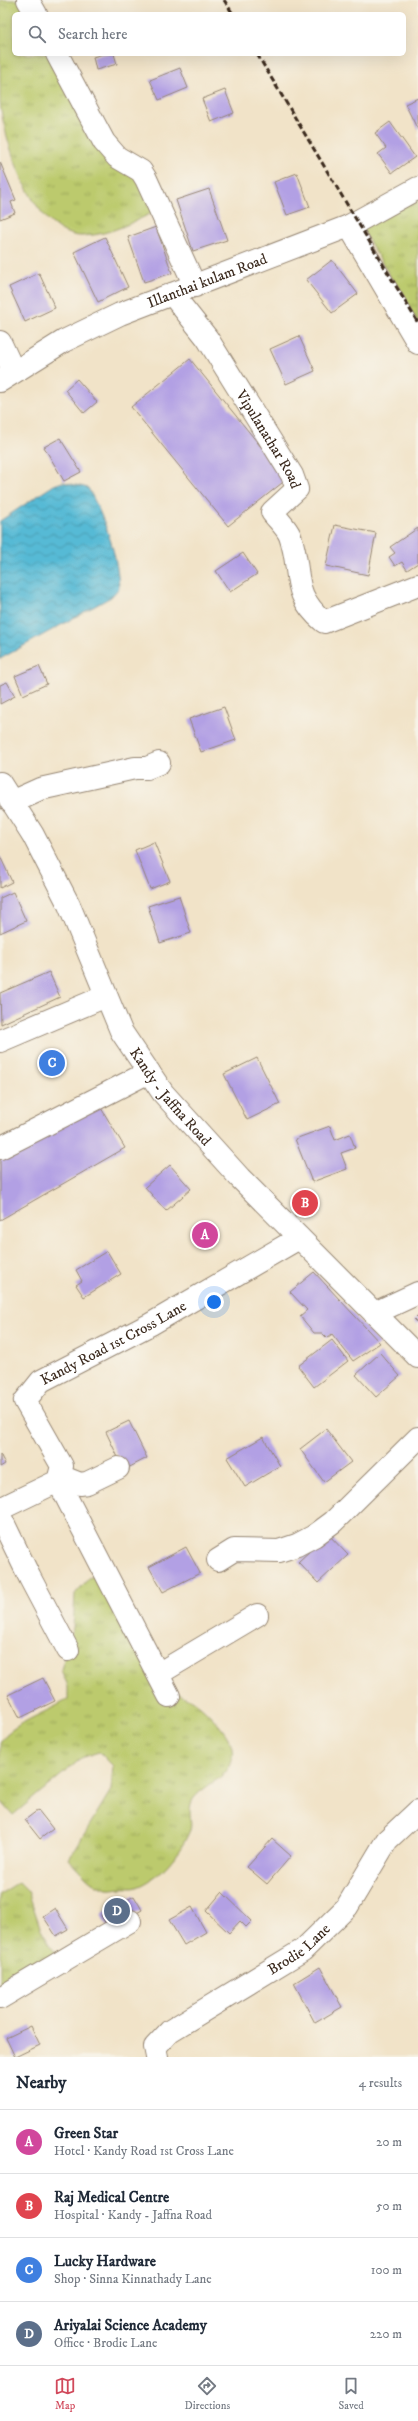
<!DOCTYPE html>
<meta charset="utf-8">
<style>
body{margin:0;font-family:"IM FELL DW Pica",serif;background:#f2f2f3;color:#1f2937}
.you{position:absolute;left:214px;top:1302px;width:14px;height:14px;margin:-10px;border:3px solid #fff;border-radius:50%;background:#1a73e8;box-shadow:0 0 0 6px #1a73e833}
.badge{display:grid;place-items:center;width:26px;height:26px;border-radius:50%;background:#d1495b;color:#fff;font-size:13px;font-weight:700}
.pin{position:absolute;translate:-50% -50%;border:2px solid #fff;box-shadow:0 1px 4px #0006}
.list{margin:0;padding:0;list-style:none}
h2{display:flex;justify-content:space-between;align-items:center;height:52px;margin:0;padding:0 16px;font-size:17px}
h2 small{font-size:13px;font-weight:400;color:#747a83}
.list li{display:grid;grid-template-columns:26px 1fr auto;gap:12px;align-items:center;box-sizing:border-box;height:64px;padding:0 16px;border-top:1px solid #e0e1e3}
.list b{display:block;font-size:15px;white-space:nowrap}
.list p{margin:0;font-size:13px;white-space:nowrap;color:#747a83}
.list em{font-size:13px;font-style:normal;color:#747a83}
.icon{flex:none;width:22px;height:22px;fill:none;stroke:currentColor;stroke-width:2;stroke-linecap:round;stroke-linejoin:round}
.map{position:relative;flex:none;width:418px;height:2057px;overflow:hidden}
.search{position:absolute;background:#fff;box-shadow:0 4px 16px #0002;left:12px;right:12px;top:12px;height:44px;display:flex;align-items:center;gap:10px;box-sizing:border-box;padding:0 14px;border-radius:6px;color:#747a83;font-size:15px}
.sheet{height:308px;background:#fff}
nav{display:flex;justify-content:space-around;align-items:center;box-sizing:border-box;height:56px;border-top:1px solid #e0e1e3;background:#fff;font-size:11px;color:#747a83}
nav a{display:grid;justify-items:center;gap:2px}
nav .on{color:#d1495b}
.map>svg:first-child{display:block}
</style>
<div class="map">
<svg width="418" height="2057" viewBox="0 0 418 2057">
<defs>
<pattern id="grass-tufts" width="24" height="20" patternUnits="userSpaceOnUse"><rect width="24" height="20" fill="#bcca6d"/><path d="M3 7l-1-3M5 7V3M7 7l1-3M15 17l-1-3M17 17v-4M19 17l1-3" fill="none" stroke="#9aa459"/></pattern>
<pattern id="water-waves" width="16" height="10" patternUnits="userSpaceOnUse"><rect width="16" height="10" fill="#56bad5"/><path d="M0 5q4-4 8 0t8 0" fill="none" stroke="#4897ac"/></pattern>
</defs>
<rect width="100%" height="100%" fill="#f7f3e8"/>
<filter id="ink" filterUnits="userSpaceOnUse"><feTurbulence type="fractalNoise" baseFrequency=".025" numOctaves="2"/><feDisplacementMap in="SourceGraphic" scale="8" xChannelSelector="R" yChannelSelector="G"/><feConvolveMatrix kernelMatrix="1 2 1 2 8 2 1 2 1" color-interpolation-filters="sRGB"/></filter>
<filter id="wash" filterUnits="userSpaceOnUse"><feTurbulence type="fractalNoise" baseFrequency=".012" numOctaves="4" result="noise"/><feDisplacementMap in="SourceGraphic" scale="16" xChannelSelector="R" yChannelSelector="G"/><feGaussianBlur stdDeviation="0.9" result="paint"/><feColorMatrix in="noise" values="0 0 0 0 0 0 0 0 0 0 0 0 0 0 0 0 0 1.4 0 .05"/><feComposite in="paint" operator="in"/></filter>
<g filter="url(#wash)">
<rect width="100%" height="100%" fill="#f1e3c8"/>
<g fill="url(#grass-tufts)" stroke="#7c7a46">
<path d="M 0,0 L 28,0 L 36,14 L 14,14 L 14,54 L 57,54 L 160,209 C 135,221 111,235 83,236 C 34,238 5,142 0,103 C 0,73 0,32 0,0 Z"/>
<path d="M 418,188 L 418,323 L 357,221 Z"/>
<path d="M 110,1570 L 176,1692 C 181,1696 186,1697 192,1700 C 204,1707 230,1734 232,1748 C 237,1776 208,1781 194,1798 C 186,1808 193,1822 190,1830 C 181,1852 160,1879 137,1887 C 133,1889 127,1887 122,1888 C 117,1888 112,1890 107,1889 C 91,1885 80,1871 69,1859 L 111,1790 L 113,1766 L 99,1752 L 83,1757 L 13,1815 L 0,1800 C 0,1782 0,1761 0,1744 C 3,1727 53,1710 68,1699 L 68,1686 L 61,1670 L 73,1628 L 75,1594 L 89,1578 Z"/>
<path d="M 19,1882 L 28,1891 L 41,1930 L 61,1962 L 0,1998 L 0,1894 Z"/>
</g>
<path fill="url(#water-waves)" stroke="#48727a" d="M 63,482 L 88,488 C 104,517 118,555 119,588 L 111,597 L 0,659 L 0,521 L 54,485 Z"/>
<g id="blocks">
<g fill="#b2a0e4">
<path d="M 103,54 L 114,54 L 117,64 L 96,70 L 93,57 Z"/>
<path d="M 180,68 L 188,88 L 159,100 L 150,80 Z"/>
<path d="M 225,90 L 234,113 L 211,122 L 202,99 Z"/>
<path d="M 418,98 L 418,130 L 405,104 Z"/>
<path d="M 390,122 L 415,157 L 392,173 L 378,154 L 386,148 L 375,133 Z"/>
<path d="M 0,162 L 16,200 L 11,202 L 15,213 L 0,219 Z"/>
<path d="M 297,173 L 310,207 L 287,215 L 274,182 Z"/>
<path d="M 209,189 L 227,240 L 193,251 L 176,200 Z"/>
<path d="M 156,227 L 172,273 L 144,282 L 128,237 Z"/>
<path d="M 105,237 L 128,287 L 98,302 L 74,252 Z"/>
<path d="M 332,260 L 358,294 L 332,313 L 306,280 Z"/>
<path d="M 39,273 L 55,308 L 25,322 L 9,287 Z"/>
<path d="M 299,336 L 315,371 L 286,384 L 270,349 Z"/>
<path d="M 190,359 L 287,479 L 228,526 L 131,407 Z"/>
<path d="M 77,379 L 97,402 L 84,413 L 65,390 Z"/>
<path d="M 60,438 L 81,472 L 64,481 L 44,447 Z"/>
<path d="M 335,525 L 376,533 L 368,575 L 326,566 Z"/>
<path d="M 418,528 L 418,563 L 407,570 L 402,562 L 395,566 L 389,557 L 395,553 L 390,547 Z"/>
<path d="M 243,553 L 257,574 L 230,592 L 216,571 Z"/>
<path d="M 39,666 L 47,684 L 23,695 L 15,676 Z"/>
<path d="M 7,682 L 15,696 L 0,704 L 0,685 Z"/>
<path d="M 224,707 L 236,740 L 201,752 L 189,719 Z"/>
<path d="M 154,842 L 170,881 L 150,889 L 135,850 Z"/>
<path d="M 0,856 L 12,882 L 0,888 Z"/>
<path d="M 13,892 L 26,921 L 0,933 L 0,898 Z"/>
<path d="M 179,896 L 191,933 L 160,943 L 148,906 Z"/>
<path d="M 49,972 L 60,997 L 1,1024 L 0,993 Z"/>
<path d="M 257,1058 L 280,1104 L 247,1120 L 224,1074 Z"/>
<path d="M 98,1103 L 125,1148 L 0,1220 L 0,1159 Z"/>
<path d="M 330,1126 L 335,1140 L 350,1134 L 355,1148 L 341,1153 L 347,1169 L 312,1182 L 295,1139 Z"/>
<path d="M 170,1165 L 191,1189 L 166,1211 L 145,1187 Z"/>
<path d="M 107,1251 L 121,1274 L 84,1297 L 76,1285 L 82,1281 L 76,1270 Z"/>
<path d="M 314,1272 L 380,1343 L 353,1361 L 332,1334 L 327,1338 L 322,1333 L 314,1333 L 300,1316 L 307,1310 L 290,1292 Z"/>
<path d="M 418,1316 L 418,1324 L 414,1320 Z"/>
<path d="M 332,1340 L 348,1361 L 314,1387 L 298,1366 Z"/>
<path d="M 380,1353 L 400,1376 L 376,1397 L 356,1375 Z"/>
<path d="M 129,1421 L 147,1458 L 124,1470 L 106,1432 Z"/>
<path d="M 326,1429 L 351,1462 L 324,1482 L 300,1449 Z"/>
<path d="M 263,1437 L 280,1466 L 245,1487 L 227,1458 Z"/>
<path d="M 0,1454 L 5,1464 L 0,1467 Z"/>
<path d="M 328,1534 L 348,1555 L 318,1583 L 298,1562 Z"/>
<path d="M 186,1547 L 200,1573 L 163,1592 L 149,1567 Z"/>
<path d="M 43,1678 L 55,1701 L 20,1718 L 8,1695 Z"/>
<path d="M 38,1810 L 53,1829 L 40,1839 L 25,1820 Z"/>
<path d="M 272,1839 L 291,1856 L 267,1884 L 247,1867 Z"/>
<path d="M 222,1892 L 252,1921 L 246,1927 L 240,1921 L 229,1933 L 206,1911 Z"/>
<path d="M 134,1896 L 142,1910 L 109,1929 L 101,1915 Z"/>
<path d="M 192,1907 L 206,1932 L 184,1945 L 169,1920 Z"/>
<path d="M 55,1908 L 68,1929 L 56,1936 L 43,1916 Z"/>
<path d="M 320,1967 L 342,2007 L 315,2023 L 294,1983 Z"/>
<path d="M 31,2026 L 40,2045 L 15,2057 L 6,2038 Z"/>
</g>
</g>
</g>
<g filter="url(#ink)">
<use href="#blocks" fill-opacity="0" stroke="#968673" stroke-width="1"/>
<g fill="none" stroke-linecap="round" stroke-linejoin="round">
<defs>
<g id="minor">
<path d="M 28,0 L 36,14"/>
<path d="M 57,54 L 104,142 L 117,157 L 141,171 L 146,179 L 195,286"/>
<path d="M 349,226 L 418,343"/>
<path id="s1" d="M 172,294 L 207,338 L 292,475 L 297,489 L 272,512 C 277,519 287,528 290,536 C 303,573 289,592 324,622 L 418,585"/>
<path d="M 0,342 L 14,372"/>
<path id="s2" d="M 0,381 L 64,341 L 120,314 L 349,226 L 418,188"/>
<path d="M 11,802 L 40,789 L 135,768 L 147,768 L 159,763"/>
<path d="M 0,1041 L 106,996"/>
<path d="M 0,1148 L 149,1072"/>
<path d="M 375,1313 L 418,1293"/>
<path d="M 60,1476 L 80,1484 L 87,1483 L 118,1468"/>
<path d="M 58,1481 L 169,1696"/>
<path id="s3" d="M 0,1509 L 58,1481 L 62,1466 L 25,1401 L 41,1381 L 151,1324 L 299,1238"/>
<path d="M 0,1516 L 30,1578 L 68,1650"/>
<path d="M 218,1560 L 234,1550 L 279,1551 L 297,1545 L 314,1536 L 333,1522 L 418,1438"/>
<path d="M 158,1674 L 257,1615"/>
<path d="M 0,1998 L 130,1921"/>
<path id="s4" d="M 157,2057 L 155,2047 L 170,2031 L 303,1950 L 347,1907 L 387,1840 L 418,1811"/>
</g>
<g id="highway">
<path id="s5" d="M 0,783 L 33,835 L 69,905 L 121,1031 L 163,1093 L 240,1178 L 418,1357"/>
</g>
</defs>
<use href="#minor" stroke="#968673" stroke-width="24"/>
<use href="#highway" stroke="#968673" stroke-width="24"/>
<use href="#minor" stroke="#fff" stroke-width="22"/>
<use href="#highway" stroke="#fff" stroke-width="22"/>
<g stroke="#3b2a1e" stroke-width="3" stroke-dasharray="6 3" stroke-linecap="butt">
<path d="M 224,0 L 233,14"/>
<path d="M 257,54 L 418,323"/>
</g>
</g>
</g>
<g text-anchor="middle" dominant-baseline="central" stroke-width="3" stroke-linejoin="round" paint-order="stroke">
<g font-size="15" fill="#3b2a1e" stroke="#f7f3e8">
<text stroke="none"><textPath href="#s2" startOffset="231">Illanthai kulam Road</textPath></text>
<text stroke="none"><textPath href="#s1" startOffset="175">Vipulanathar Road</textPath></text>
<text stroke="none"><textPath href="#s5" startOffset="359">Kandy - Jaffna Road</textPath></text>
<text stroke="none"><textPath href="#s3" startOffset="262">Kandy Road 1st Cross Lane</textPath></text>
<text stroke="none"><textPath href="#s4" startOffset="185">Brodie Lane</textPath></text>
</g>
</g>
</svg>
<div class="you"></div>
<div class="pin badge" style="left:205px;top:1235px;background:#d1479c">A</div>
<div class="pin badge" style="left:305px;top:1203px;background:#e0444e">B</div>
<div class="pin badge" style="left:52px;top:1063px;background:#3f7fe0">C</div>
<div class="pin badge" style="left:117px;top:1911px;background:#5c6f8a">D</div>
<div class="search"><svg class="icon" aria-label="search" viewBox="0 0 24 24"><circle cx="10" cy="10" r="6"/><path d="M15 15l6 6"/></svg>Search here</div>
</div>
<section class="sheet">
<h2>Nearby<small>4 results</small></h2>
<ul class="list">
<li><span class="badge" style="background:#d1479c">A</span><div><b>Green Star</b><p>Hotel · Kandy Road 1st Cross Lane</p></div><em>20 m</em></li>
<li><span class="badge" style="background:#e0444e">B</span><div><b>Raj Medical Centre</b><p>Hospital · Kandy - Jaffna Road</p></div><em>50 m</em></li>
<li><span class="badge" style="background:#3f7fe0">C</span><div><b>Lucky Hardware</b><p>Shop · Sinna Kinnathady Lane</p></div><em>100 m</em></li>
<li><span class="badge" style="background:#5c6f8a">D</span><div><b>Ariyalai Science Academy</b><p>Office · Brodie Lane</p></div><em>220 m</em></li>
</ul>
</section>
<nav>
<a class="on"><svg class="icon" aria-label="map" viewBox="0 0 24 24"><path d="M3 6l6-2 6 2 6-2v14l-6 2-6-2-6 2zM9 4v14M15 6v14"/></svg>Map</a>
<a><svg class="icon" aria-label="directions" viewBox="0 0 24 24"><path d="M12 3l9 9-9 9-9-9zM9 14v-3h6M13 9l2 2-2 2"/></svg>Directions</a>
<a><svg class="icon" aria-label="saved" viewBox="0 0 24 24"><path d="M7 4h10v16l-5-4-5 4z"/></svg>Saved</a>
</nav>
